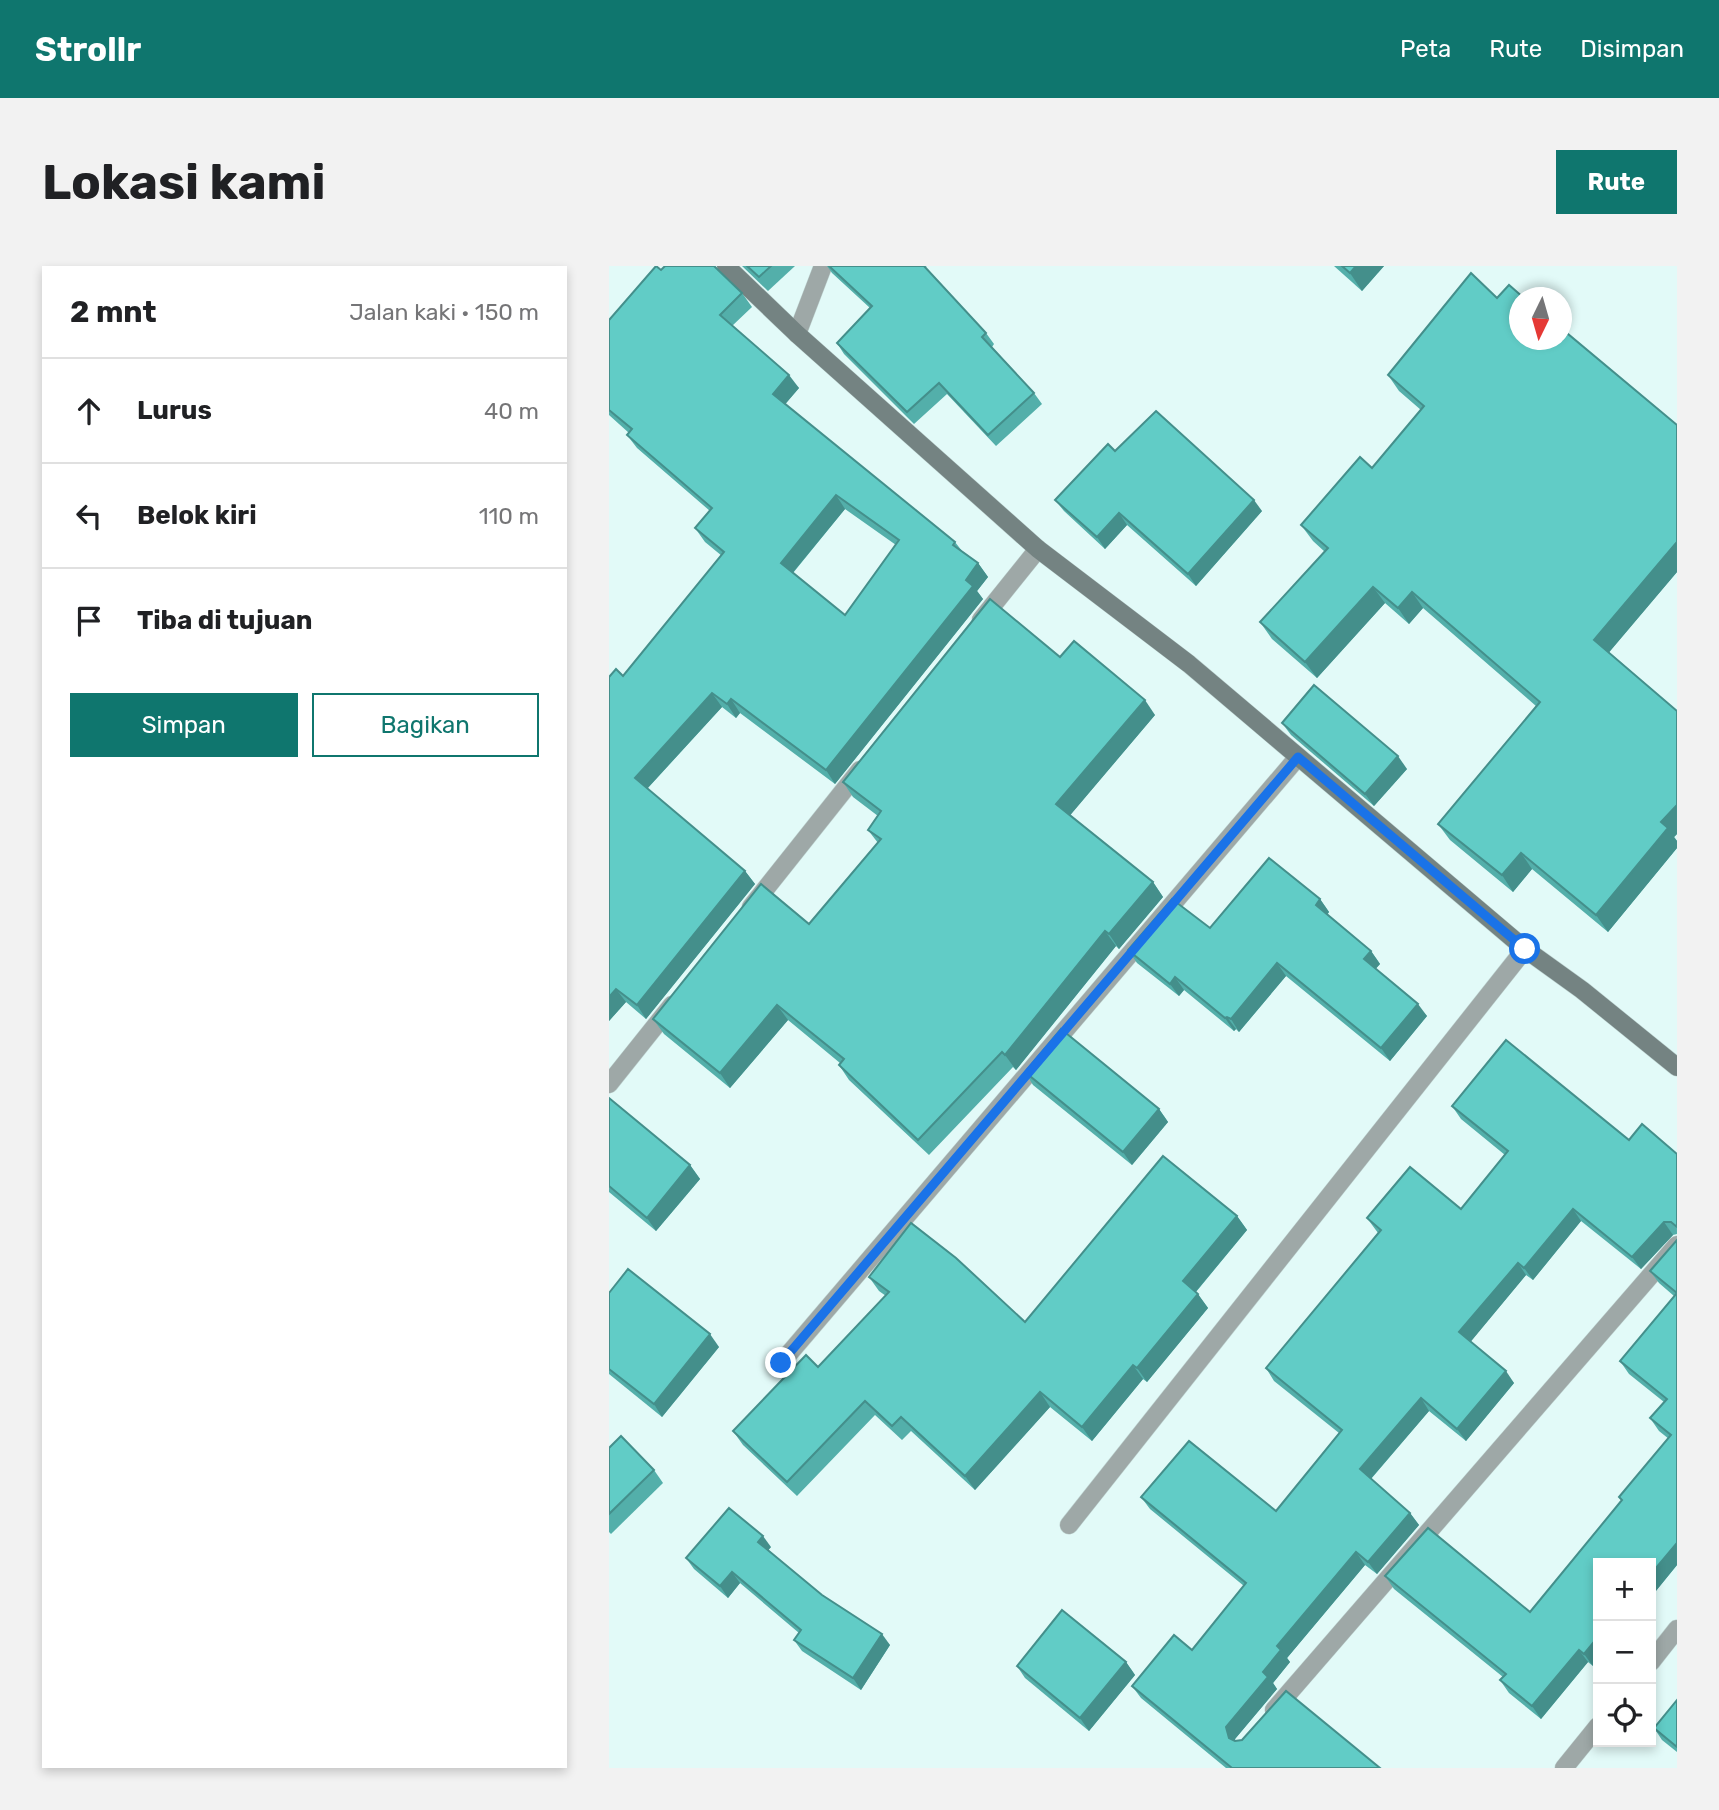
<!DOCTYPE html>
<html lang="id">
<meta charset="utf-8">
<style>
body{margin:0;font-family:Rubik,sans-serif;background:#f2f2f2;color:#202124}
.controls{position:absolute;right:21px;bottom:21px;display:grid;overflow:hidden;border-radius:0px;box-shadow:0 4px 10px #0003}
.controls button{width:63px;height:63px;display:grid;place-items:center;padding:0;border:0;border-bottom:2px solid #e0e0e0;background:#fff;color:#202124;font:35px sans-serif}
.compass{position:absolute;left:900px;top:21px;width:63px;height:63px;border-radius:50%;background:#fff;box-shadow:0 4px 10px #0003;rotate:185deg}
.stop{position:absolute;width:21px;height:21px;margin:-16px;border:5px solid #1a73e8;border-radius:50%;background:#fff}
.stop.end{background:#1a73e8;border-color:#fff;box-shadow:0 2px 7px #0008}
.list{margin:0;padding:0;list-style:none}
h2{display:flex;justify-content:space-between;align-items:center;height:91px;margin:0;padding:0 28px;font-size:30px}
h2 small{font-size:23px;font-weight:400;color:#757577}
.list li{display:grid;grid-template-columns:46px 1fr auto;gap:21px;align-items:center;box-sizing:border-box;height:105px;padding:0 28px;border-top:2px solid #e0e0e0}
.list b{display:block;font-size:26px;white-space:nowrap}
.list em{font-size:23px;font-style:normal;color:#757577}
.actions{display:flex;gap:14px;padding:21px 28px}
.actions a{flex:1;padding:16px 0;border:2px solid #0f766e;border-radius:0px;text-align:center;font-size:24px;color:#0f766e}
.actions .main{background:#0f766e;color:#fff}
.icon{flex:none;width:38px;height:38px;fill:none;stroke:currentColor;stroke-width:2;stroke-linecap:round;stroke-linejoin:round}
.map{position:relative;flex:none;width:1068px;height:1502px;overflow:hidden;border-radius:0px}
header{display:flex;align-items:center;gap:42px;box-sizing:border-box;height:98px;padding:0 35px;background:#0f766e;color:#fff}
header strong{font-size:33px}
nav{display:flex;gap:38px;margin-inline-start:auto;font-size:24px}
.intro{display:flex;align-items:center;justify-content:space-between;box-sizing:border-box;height:168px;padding:0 42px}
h1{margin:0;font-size:49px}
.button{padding:18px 32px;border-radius:0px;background:#0f766e;color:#fff;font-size:24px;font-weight:700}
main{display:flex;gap:42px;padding:0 42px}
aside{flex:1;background:#fff;border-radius:0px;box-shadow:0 4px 10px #0003}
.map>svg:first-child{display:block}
</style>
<header>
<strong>Strollr</strong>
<nav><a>Peta</a><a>Rute</a><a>Disimpan</a></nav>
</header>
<div class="intro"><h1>Lokasi kami</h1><a class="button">Rute</a></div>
<main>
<aside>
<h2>2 mnt<small>Jalan kaki · 150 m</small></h2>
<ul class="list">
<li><svg class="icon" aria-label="ahead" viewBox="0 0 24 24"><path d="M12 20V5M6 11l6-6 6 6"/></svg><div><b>Lurus</b></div><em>40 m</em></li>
<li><svg class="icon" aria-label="left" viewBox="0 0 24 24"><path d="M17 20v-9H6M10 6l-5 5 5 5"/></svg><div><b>Belok kiri</b></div><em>110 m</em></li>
<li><svg class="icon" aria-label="arrive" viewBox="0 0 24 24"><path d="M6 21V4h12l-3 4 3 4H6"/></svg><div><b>Tiba di tujuan</b></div></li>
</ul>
<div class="actions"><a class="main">Simpan</a><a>Bagikan</a></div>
</aside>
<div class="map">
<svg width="1068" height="1502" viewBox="0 0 1068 1502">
<rect width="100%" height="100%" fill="#e2faf8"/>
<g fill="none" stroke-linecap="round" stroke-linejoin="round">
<defs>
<g id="street">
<path d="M 188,68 L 214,0"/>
<path d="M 372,354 L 429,283"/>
<path d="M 142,641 L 251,504"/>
<path d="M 0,818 L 63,739"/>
<path d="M 172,1097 L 689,491"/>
<path d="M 460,1259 L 916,683"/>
<path d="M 1042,1396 L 1068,1363"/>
<path d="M 665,1444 L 1068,979"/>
<path d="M 955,1502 L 989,1460"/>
</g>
<path id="secondary" d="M 117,0 L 188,68 L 429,283 L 580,398 L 916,683 L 973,724 L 1068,801"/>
</defs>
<use href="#street" stroke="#bfd4d2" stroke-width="19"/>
<use href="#secondary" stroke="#bfd4d2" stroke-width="19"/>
<use href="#street" stroke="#9ea8a7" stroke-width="18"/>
<use href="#secondary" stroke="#748382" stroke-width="18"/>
</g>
<g fill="#53afaa" fill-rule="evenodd">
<path d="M 56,0 L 106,0 L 133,27 L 143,41 L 123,60 L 190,122 L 176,138 L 346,276 L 353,285 L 369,297 L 379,311 L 368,325 L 374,333 L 226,518 L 131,447 L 127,452 L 113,441 L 38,523 L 136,605 L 146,618 L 37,753 L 17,736 L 0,755 L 0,411 L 14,410 L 113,290 L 96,276 L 86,262 L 101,245 L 28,182 L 18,169 L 20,167 L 0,149 L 0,54 ZM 236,243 L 287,279 L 236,349 L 184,307 Z"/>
<path d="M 133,0 L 186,0 L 159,25 Z"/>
<path d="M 218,0 L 318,0 L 316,1 L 377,67 L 385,78 L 383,81 L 425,127 L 433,138 L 387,180 L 338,128 L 305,158 L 235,88 L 228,77 L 261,42 L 223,7 Z"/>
<path d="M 725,0 L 775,0 L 753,25 Z"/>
<path d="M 888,32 L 1068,159 L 1068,306 L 1000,386 L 1068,445 L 1068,568 L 1065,571 L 1068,575 L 1068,582 L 999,666 L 923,603 L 904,626 L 841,574 L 829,558 L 927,440 L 814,342 L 800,358 L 776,337 L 708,412 L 663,373 L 651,356 L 716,286 L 704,275 L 692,259 L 763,202 L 812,144 L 790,125 L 779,109 Z"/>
<path d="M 506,185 L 653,245 L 587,320 L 518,259 L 496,283 L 455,245 L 446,234 Z"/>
<path d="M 451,391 L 546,449 L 461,549 L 544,616 L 554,631 L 510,683 L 507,680 L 407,804 L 404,801 L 320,889 L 240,814 L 230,799 L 231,797 L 179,754 L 121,822 L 55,768 L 44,753 L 200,658 L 269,577 L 259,564 L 269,550 L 244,531 L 234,516 Z"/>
<path d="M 673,457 L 798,503 L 765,540 L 682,469 Z"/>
<path d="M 711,633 L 720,646 L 718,649 L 762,685 L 771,698 L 766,703 L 818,750 L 781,795 L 677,710 L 630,766 L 627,763 L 625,765 L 575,724 L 570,730 L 528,697 L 519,684 Z"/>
<path d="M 416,806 L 550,843 L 559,856 L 523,899 L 424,819 Z"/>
<path d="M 0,832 L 81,899 L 91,913 L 47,965 L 0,926 Z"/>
<path d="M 843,840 L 1020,874 L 1068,888 L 1068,968 L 1064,969 L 1032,1003 L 972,955 L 924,1014 L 917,1009 L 861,1076 L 905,1117 L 857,1175 L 820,1145 L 762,1213 L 801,1247 L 810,1259 L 768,1308 L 756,1299 L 678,1392 L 681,1396 L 664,1417 L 668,1423 L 626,1473 L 626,1475 L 771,1502 L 617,1502 L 532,1432 L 523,1420 L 583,1384 L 635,1320 L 541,1243 L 532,1231 L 667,1245 L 730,1167 L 665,1115 L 657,1102 L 769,967 L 758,952 L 852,943 L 896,889 L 852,853 Z"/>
<path d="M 628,950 L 638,964 L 587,1026 L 599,1042 L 538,1116 L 534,1113 L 483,1175 L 441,1141 L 366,1224 L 302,1165 L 293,1174 L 266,1149 L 188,1230 L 134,1179 L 124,1165 L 209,1101 L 277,1030 L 270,1025 L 260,1011 L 416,1056 Z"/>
<path d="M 1068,974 L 1068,1299 L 1042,1331 L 1042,1297 L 989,1297 L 989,1393 L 984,1400 L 979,1396 L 932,1453 L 900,1427 L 891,1414 L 894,1411 L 785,1323 L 776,1310 L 921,1346 L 1013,1235 L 1010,1231 L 1060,1173 L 1050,1165 L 1041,1152 L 1055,1136 L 1020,1108 L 1011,1095 L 1065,1030 L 1050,1017 L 1041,1005 Z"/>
<path d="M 0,1027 L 110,1081 L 53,1151 L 0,1108 Z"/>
<path d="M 0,1182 L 45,1204 L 54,1217 L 2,1268 L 0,1266 Z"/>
<path d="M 162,1281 L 159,1284 L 213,1329 L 281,1379 L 252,1424 L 193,1385 L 185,1374 L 190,1367 L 131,1317 L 119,1332 L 85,1303 L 77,1292 Z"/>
<path d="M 517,1396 L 526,1409 L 480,1465 L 416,1412 L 408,1400 Z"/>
<path d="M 1068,1434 L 1068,1486 L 1053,1474 L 1045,1462 Z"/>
</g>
<g fill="#448f8b">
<path d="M 747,0 L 775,0 L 753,25 L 741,7 Z"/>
<path d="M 180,109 L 190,122 L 173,142 L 164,128 Z"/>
<path d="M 227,229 L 236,243 L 181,310 L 172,297 Z"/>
<path d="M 645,234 L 653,245 L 587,320 L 579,308 Z"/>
<path d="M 510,247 L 518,259 L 496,283 L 488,271 Z"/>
<path d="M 1068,276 L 1068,306 L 997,390 L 985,374 Z"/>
<path d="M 369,297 L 379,311 L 368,325 L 374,333 L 226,518 L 217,504 Z"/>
<path d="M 764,321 L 776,337 L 708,412 L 696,396 Z"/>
<path d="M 803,326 L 814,342 L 800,358 L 789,342 Z"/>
<path d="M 103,427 L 113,441 L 35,526 L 26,512 Z"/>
<path d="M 122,433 L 131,447 L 127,452 L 118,438 Z"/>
<path d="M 536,434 L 546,449 L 458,553 L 447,538 Z"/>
<path d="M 789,490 L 798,503 L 765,540 L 756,528 Z"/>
<path d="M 1068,539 L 1068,568 L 1065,571 L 1068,575 L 1068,582 L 999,666 L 987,649 L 1052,556 Z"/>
<path d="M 912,587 L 923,603 L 904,626 L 893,609 Z"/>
<path d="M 136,605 L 146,618 L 37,753 L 28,739 Z"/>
<path d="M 544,616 L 554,631 L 510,683 L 500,668 Z"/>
<path d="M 711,633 L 720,646 L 715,652 L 707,639 Z"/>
<path d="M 496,665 L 507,680 L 407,804 L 396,789 Z"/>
<path d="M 762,685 L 771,698 L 764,706 L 755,693 Z"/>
<path d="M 668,697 L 677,710 L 630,766 L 622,753 Z"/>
<path d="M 566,711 L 575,724 L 570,730 L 561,718 Z"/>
<path d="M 7,723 L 17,736 L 0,755 L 0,731 Z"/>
<path d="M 809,738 L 818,750 L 781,795 L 772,782 Z"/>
<path d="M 168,739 L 179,754 L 121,822 L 111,807 Z"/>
<path d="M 618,751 L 627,763 L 625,765 L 616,752 Z"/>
<path d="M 550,843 L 559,856 L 523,899 L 514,886 Z"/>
<path d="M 81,899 L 91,913 L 47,965 L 38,952 Z"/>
<path d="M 964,943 L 972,955 L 924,1014 L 915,1002 Z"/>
<path d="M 628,950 L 638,964 L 584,1029 L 574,1015 Z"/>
<path d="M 1055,956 L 1064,969 L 1032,1003 L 1023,991 Z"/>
<path d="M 909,997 L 917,1009 L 859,1079 L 850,1066 Z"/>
<path d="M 589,1028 L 599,1042 L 538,1116 L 528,1102 Z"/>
<path d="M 101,1068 L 110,1081 L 53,1151 L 45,1138 Z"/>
<path d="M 524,1099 L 534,1113 L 483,1175 L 473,1161 Z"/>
<path d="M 897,1105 L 905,1117 L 857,1175 L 848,1163 Z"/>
<path d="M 431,1126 L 441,1141 L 366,1224 L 356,1210 Z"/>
<path d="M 812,1132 L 820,1145 L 759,1216 L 751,1203 Z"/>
<path d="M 801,1247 L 810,1259 L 768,1308 L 759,1296 Z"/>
<path d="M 154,1270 L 162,1281 L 157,1287 L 149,1276 Z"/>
<path d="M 1067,1278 L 1068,1280 L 1068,1299 L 1042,1331 L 1042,1308 Z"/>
<path d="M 747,1286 L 756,1299 L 678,1392 L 681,1396 L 664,1417 L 668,1423 L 626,1473 L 629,1484 L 620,1472 L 617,1461 L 654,1406 L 668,1380 Z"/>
<path d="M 123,1306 L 131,1317 L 119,1332 L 111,1320 Z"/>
<path d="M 273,1368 L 281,1379 L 252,1424 L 244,1412 Z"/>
<path d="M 989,1371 L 989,1393 L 984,1400 L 975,1388 Z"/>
<path d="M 970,1384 L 979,1396 L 932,1453 L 923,1440 Z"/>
<path d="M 517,1396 L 526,1409 L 480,1465 L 471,1452 Z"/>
</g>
<g fill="#61ccc6" stroke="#448f8b" stroke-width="2" fill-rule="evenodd">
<path d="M 47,0 L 52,4 L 56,0 L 105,0 L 133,27 L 111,49 L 180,109 L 164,128 L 346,276 L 344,279 L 369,297 L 357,314 L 364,320 L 217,504 L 122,433 L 118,438 L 103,427 L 26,512 L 136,605 L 28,739 L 7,723 L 0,731 L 0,411 L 7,403 L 14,410 L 115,286 L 86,262 L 103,242 L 18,169 L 23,163 L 0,144 L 0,54 ZM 227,229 L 290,274 L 236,349 L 172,297 Z"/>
<path d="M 138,0 L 162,0 L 150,11 Z"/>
<path d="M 220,0 L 315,0 L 377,67 L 373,71 L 425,127 L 379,169 L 330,117 L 298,146 L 228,77 L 263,40 Z"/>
<path d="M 733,0 L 747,0 L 741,7 Z"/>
<path d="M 862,7 L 888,32 L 900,19 L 915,32 L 911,32 L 911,74 L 953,74 L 953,63 L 1068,159 L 1068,276 L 985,374 L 1068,445 L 1068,539 L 1052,556 L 1059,562 L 987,649 L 912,587 L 893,609 L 829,558 L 931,436 L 803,326 L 789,342 L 764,321 L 696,396 L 651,356 L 719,282 L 692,259 L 751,191 L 763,202 L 815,140 L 779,109 Z"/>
<path d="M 547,145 L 645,234 L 579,308 L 510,247 L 488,271 L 446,234 L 499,178 L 506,185 Z"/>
<path d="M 381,333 L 451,391 L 465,375 L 536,434 L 447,538 L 544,616 L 500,668 L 496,665 L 396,789 L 393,786 L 309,874 L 230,799 L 235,793 L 168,739 L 111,807 L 44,753 L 152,618 L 200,658 L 272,573 L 259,564 L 272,545 L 234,516 Z"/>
<path d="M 705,419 L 789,490 L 756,528 L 673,457 Z"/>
<path d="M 660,592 L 711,633 L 707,639 L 762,685 L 755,693 L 809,738 L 772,782 L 668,697 L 622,753 L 618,751 L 616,752 L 566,711 L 561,718 L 519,684 L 563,633 L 601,662 Z"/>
<path d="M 452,763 L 550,843 L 514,886 L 416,806 Z"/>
<path d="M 897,774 L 1020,874 L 1033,858 L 1068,888 L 1068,961 L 1062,956 L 1055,956 L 1023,991 L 964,943 L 915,1002 L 909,997 L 850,1066 L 897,1105 L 848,1163 L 812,1132 L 751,1203 L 801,1247 L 759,1296 L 747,1286 L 668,1380 L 672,1384 L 654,1406 L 659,1411 L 617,1461 L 620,1472 L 626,1475 L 633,1474 L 677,1425 L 771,1502 L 623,1502 L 523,1420 L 565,1369 L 583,1384 L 637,1317 L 532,1231 L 580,1175 L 667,1245 L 733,1164 L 657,1102 L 772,964 L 758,952 L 801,901 L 852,943 L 899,885 L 843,840 Z"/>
<path d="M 0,832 L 81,899 L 38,952 L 0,920 Z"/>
<path d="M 554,890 L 628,950 L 574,1015 L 589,1028 L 528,1102 L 524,1099 L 473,1161 L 431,1126 L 356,1210 L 292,1151 L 283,1160 L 256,1135 L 178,1216 L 124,1165 L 197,1089 L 209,1101 L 280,1026 L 260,1011 L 302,957 L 347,992 L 416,1056 Z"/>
<path d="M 1068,974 L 1068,1280 L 1067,1278 L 1042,1308 L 1042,1297 L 989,1297 L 989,1371 L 975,1388 L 970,1384 L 923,1440 L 891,1414 L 897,1408 L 776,1310 L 819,1262 L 921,1346 L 1013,1234 L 1010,1231 L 1062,1169 L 1041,1152 L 1058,1133 L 1011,1095 L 1068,1027 L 1041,1005 Z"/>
<path d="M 19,1003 L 101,1068 L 45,1138 L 0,1103 L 0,1027 Z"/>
<path d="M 12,1170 L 45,1204 L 0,1248 L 0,1182 Z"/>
<path d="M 120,1242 L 154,1270 L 149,1276 L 213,1329 L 273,1368 L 244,1412 L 185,1374 L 192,1364 L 123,1306 L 111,1320 L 77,1292 Z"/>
<path d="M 453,1344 L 517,1396 L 471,1452 L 408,1400 Z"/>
<path d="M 1068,1434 L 1068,1481 L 1045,1462 Z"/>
</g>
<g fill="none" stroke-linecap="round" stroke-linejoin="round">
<path stroke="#1a73e8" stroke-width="9" d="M 172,1097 L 689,491 L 916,683"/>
</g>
</svg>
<div class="controls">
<button>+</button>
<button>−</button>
<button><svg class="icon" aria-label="locate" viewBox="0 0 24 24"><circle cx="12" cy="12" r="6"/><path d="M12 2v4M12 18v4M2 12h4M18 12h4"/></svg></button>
</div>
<svg class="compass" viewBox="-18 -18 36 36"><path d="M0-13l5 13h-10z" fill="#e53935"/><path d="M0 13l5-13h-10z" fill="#757577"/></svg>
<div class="stop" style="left:916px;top:683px"></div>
<div class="stop end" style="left:172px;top:1097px"></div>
</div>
</main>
